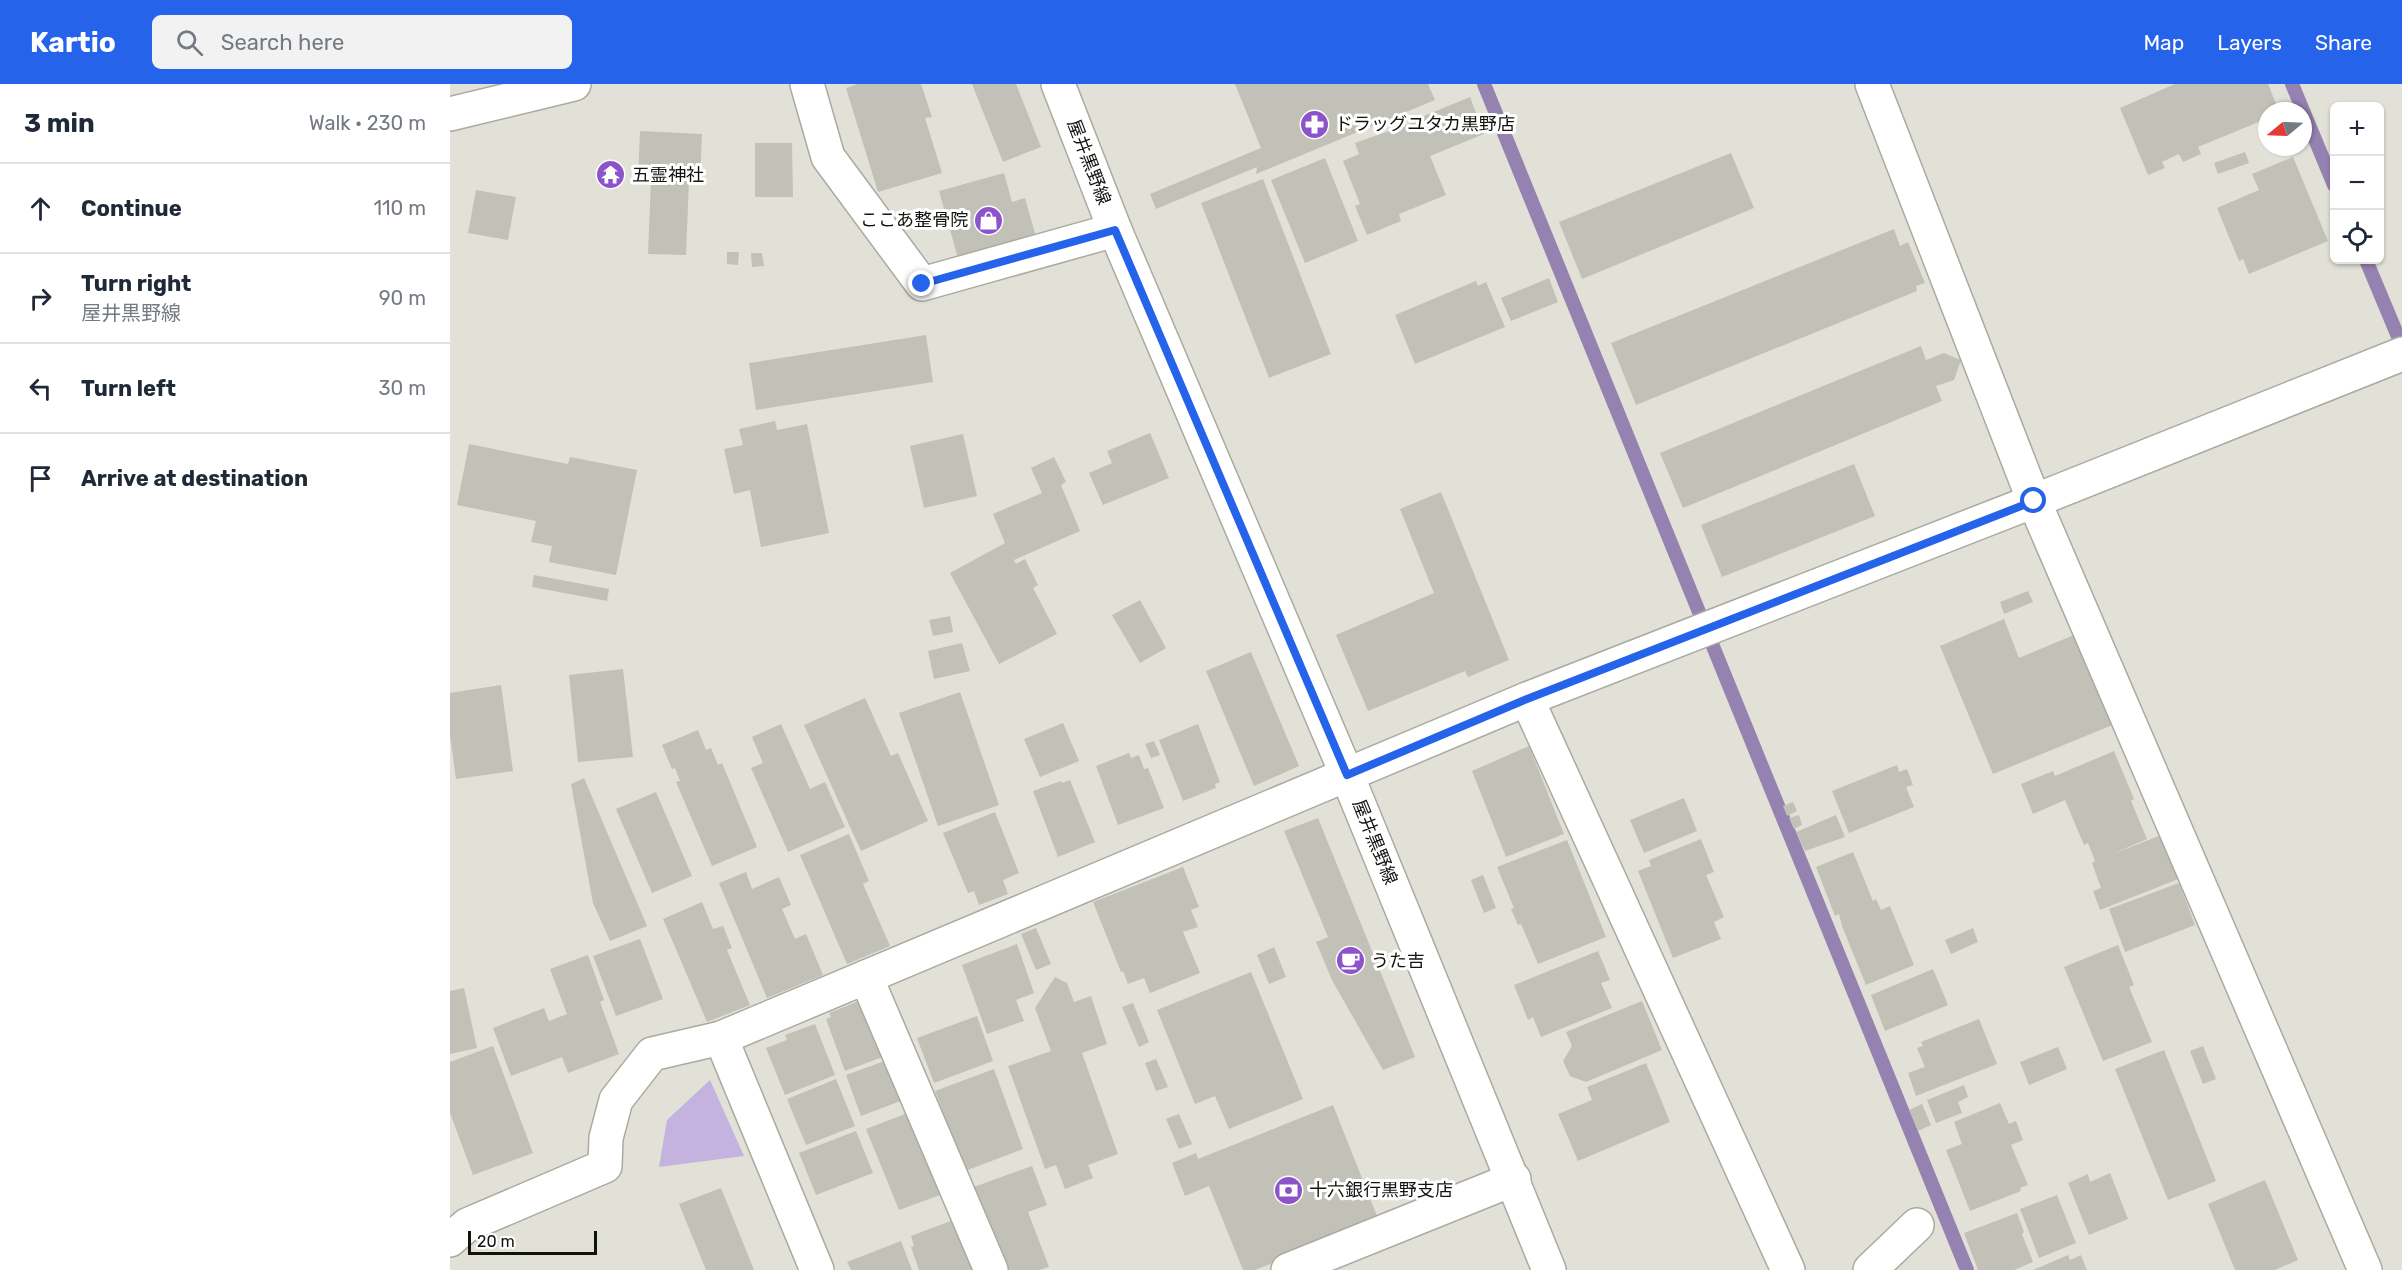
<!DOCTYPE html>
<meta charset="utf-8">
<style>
body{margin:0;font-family:Rubik,"Noto Sans JP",sans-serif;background:#f2f2f3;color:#1f2937}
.controls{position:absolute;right:18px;top:18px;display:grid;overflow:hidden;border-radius:9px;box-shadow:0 2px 4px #0004}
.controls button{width:54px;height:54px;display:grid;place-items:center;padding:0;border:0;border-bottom:2px solid #e0e1e3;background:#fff;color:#1f2937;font:30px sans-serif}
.compass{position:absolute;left:1808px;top:18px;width:54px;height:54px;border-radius:50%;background:#fff;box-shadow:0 2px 4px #0004;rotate:251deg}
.scale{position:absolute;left:18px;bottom:15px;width:129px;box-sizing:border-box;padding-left:6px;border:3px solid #12120f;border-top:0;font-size:16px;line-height:21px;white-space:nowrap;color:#12120f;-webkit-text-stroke:4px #fff;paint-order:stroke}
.stop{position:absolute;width:18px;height:18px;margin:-14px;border:4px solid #2563eb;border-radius:50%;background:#fff}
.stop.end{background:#2563eb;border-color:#fff;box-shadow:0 2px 6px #0008}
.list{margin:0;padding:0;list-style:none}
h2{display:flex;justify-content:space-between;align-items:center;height:78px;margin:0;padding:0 24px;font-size:26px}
h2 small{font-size:20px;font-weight:400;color:#747a83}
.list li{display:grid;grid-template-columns:39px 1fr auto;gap:18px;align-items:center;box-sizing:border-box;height:90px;padding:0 24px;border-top:2px solid #e0e1e3}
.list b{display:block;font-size:22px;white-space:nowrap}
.list p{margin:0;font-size:20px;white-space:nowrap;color:#747a83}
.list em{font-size:20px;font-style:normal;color:#747a83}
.icon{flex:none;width:33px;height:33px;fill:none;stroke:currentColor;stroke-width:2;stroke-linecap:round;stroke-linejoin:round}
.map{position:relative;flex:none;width:1952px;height:1186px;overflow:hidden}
header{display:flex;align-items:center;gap:36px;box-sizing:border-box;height:84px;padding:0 30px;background:#2563eb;color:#fff}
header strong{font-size:28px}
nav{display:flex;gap:33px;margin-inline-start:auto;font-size:21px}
.search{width:420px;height:54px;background:#f2f2f3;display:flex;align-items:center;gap:15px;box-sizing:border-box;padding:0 21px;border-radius:9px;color:#747a83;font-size:22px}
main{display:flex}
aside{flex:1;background:#fff}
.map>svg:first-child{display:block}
</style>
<header>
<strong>Kartio</strong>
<div class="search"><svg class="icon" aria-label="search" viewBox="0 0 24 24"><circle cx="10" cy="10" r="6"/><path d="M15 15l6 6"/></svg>Search here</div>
<nav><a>Map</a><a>Layers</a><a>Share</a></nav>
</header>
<main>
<aside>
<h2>3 min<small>Walk · 230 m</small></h2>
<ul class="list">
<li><svg class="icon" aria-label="ahead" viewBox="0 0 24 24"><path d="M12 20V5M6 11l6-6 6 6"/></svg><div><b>Continue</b></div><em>110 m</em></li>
<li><svg class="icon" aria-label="right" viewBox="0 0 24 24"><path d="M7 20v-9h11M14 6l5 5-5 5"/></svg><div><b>Turn right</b><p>屋井黒野線</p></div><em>90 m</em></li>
<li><svg class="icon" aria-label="left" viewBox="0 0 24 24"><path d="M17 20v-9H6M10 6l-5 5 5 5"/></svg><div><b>Turn left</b></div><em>30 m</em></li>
<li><svg class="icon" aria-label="arrive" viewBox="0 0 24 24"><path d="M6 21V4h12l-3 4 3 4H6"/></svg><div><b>Arrive at destination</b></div></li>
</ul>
</aside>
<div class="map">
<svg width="1952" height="1186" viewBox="0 0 1952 1186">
<rect width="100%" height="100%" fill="#e2e1d7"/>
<path fill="#c4b2df" d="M 260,996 L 294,1072 L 209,1083 L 217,1036 Z"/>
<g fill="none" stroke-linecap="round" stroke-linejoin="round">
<g stroke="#9682b1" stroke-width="14">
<path d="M 1034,0 L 1517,1186"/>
<path d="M 1842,0 L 1884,101"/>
<path d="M 1916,176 L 1952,262"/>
</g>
</g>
<g fill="#c1c1b7">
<path d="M 408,0 L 471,0 L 482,33 L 475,34 L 492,89 L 428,108 L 396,4 Z"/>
<path d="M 522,0 L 566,0 L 591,63 L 553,78 Z"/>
<path d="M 785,0 L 978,0 L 985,16 L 806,90 L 807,83 L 706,125 L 700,110 L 811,64 Z"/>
<path d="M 1725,0 L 1818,0 L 1829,27 L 1817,27 L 1817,40 L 1813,42 L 1811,37 L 1748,63 L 1751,70 L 1733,78 L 1729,70 L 1712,78 L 1715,84 L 1698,91 L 1670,24 Z"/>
<path d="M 1020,13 L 1034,50 L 980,72 L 996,111 L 949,130 L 951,137 L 917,151 L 905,122 L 910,120 L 893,77 L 909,70 L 905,59 L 970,36 L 969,34 Z"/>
<path d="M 190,47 L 252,50 L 250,97 L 239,96 L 236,171 L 198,170 L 201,97 L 188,97 Z"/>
<path d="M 305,59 L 342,59 L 343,113 L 305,113 Z"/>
<path d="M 1795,68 L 1799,79 L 1768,90 L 1764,79 Z"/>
<path d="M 1281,69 L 1304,124 L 1132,195 L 1109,138 Z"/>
<path d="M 1843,73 L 1878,157 L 1799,190 L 1793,175 L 1789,177 L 1767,124 L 1809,106 L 1802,90 Z"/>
<path d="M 875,74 L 908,157 L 855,179 L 821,96 Z"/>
<path d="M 554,89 L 562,118 L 575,114 L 586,153 L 508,174 L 489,107 Z"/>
<path d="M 813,95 L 881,270 L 819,294 L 751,119 Z"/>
<path d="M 26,106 L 66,113 L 58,156 L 18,149 Z"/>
<path d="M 1444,145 L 1450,162 L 1458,158 L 1475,199 L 1466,202 L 1467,207 L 1186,321 L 1161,259 Z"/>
<path d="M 277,168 L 289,168 L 288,181 L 277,180 Z"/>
<path d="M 301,169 L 312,169 L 314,182 L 302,183 Z"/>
<path d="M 1099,194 L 1108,218 L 1061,237 L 1051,214 Z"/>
<path d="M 1026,197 L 1028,202 L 1036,198 L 1055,243 L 965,280 L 945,231 Z"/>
<path d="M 476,251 L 483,298 L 306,326 L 299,279 Z"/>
<path d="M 1471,262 L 1476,276 L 1494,269 L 1511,276 L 1504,296 L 1486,302 L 1492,317 L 1233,424 L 1210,369 Z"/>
<path d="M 325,337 L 327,346 L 357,340 L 379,449 L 311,463 L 300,406 L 284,410 L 274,365 L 293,361 L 289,345 Z"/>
<path d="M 700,349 L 719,394 L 653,421 L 639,389 L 662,379 L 657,367 Z"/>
<path d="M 513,350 L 527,412 L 474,424 L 460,362 Z"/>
<path d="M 19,360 L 118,380 L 120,373 L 187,386 L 166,491 L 99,478 L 102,462 L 81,458 L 86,437 L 7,421 Z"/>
<path d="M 604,373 L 616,398 L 611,401 L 630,447 L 564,476 L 566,480 L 575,475 L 588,501 L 583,504 L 607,550 L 549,580 L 500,489 L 555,459 L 543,430 L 592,409 L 581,384 Z"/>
<path d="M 1404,380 L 1425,432 L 1272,493 L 1251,441 Z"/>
<path d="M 991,408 L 1059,576 L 1018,593 L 1015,587 L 918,627 L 886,551 L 984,509 L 950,425 Z"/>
<path d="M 84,491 L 159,505 L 157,517 L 82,503 Z"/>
<path d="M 1578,507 L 1583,518 L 1554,530 L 1550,518 Z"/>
<path d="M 690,516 L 716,564 L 690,579 L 662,531 Z"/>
<path d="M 500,532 L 503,548 L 483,552 L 479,536 Z"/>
<path d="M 1554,535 L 1569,574 L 1631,548 L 1665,640 L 1543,690 L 1490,562 Z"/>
<path d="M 512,559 L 520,587 L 484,595 L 478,567 Z"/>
<path d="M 801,568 L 849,682 L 804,702 L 756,587 Z"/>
<path d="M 173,585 L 183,673 L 128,678 L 119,591 Z"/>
<path d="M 51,601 L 63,687 L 6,695 L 0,652 L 0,609 Z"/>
<path d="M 510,608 L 549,721 L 488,742 L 449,629 Z"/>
<path d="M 415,614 L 441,672 L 448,669 L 478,737 L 411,767 L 354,641 Z"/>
<path d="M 613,639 L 629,677 L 590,693 L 574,655 Z"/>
<path d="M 331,640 L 360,705 L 375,698 L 395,743 L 338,768 L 301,684 L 313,679 L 302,653 Z"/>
<path d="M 748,640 L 770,698 L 765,700 L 766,704 L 733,717 L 709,656 Z"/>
<path d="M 248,646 L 256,666 L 261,664 L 268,681 L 272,679 L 307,763 L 262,782 L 226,698 L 230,697 L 225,684 L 222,685 L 212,661 Z"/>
<path d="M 704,657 L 710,671 L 701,674 L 695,660 Z"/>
<path d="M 1079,662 L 1114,750 L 1056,773 L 1022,687 Z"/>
<path d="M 1664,667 L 1684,715 L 1681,717 L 1697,755 L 1660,771 L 1719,748 L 1736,792 L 1650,826 L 1643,807 L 1651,804 L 1642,779 L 1645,777 L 1638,759 L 1634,761 L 1615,716 L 1583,730 L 1571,700 L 1603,687 L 1605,692 Z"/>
<path d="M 679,669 L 681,674 L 689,671 L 694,685 L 698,684 L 714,724 L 668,741 L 646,682 Z"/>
<path d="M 1447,681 L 1449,688 L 1457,685 L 1463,701 L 1456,703 L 1464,723 L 1399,749 L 1382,707 Z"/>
<path d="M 134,694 L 197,842 L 160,857 L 143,819 L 121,700 Z"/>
<path d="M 620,696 L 645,758 L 608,773 L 583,707 L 611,697 L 612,699 Z"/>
<path d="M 206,708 L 242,792 L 202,809 L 166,725 Z"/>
<path d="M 1234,714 L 1247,747 L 1194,769 L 1180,736 Z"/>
<path d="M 1343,718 L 1347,727 L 1337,732 L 1333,722 Z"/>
<path d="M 545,728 L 569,789 L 553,796 L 558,810 L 529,821 L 524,807 L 518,809 L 493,749 Z"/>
<path d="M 1349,731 L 1352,741 L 1344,745 L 1339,734 Z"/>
<path d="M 1386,731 L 1395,753 L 1355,767 L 1346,748 Z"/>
<path d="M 868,734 L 965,973 L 933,986 L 882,896 L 866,858 L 878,853 L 834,747 Z"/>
<path d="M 399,750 L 419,797 L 413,800 L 440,862 L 397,880 L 350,771 Z"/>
<path d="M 1251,755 L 1264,788 L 1256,791 L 1274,833 L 1264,838 L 1271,855 L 1223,874 L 1188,787 L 1201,782 L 1199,776 Z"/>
<path d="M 1117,756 L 1156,853 L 1088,880 L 1071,840 L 1068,841 L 1061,825 L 1064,824 L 1047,783 Z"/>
<path d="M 1403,768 L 1423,817 L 1426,815 L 1431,826 L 1440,822 L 1464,881 L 1416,901 L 1392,842 L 1389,830 L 1385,832 L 1366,783 Z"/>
<path d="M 733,783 L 749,823 L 741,826 L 748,843 L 733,848 L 750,889 L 700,909 L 694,894 L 678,900 L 673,887 L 671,888 L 643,818 Z"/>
<path d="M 296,788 L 302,805 L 329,793 L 341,821 L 332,825 L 345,855 L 356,850 L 373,891 L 317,914 L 269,799 Z"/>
<path d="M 1033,791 L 1046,824 L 1034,829 L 1021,796 Z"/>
<path d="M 1729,799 L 1745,841 L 1675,868 L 1659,825 Z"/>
<path d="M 252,818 L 263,845 L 273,842 L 282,864 L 277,866 L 300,921 L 257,938 L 213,835 Z"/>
<path d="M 586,844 L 601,880 L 586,886 L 571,850 Z"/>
<path d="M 1523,844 L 1528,858 L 1501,870 L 1495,856 Z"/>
<path d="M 190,855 L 213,915 L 166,932 L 143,872 Z"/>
<path d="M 567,860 L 584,909 L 566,916 L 574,937 L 537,950 L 512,881 Z"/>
<path d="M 1668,861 L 1684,901 L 1679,903 L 1702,958 L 1653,977 L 1614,883 Z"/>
<path d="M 824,863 L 836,893 L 819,900 L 807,871 Z"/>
<path d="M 1148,867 L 1160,896 L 1151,899 L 1162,924 L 1091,953 L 1083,933 L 1078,936 L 1064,901 Z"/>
<path d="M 138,871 L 154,916 L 150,918 L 169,970 L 118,989 L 112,973 L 61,992 L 43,944 L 94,924 L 99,937 L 117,930 L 100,885 Z"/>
<path d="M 1483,885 L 1498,921 L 1435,947 L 1421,911 Z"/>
<path d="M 801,888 L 853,1015 L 779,1045 L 765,1012 L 745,1020 L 707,926 Z"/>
<path d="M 605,893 L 617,899 L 624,918 L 641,912 L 657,960 L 632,969 L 668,1070 L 638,1081 L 643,1094 L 615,1105 L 606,1081 L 595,1085 L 558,982 L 601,967 L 585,924 Z"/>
<path d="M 14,904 L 27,964 L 0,970 L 0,907 Z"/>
<path d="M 414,915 L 441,970 L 395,987 L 376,935 L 381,933 L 379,929 Z"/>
<path d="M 1192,917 L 1212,966 L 1136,998 L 1120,992 L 1113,977 L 1122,962 L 1116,948 Z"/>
<path d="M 683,919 L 699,958 L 689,963 L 672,923 Z"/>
<path d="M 527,932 L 543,977 L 484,999 L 467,954 Z"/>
<path d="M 1529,935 L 1547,980 L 1466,1012 L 1458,989 L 1475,983 L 1467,964 L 1473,962 L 1471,958 Z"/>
<path d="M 365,940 L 385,991 L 335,1011 L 316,964 L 337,956 L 335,951 Z"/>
<path d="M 43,962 L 83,1069 L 23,1091 L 0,1029 L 0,978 Z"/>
<path d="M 1753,962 L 1766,995 L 1753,1000 L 1740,967 Z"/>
<path d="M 1608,963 L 1617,985 L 1579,1001 L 1570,978 Z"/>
<path d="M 1714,966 L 1766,1097 L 1718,1116 L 1665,985 Z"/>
<path d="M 454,970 L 469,1010 L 411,1032 L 396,991 Z"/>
<path d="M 706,975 L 718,1003 L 706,1007 L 695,979 Z"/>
<path d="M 1196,979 L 1220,1038 L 1128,1077 L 1108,1030 L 1142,1016 L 1137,1003 Z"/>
<path d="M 544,985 L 573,1065 L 515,1087 L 485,1007 Z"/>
<path d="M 386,995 L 405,1042 L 356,1061 L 337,1015 Z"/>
<path d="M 1514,1001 L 1518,1013 L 1508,1018 L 1512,1029 L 1486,1039 L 1477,1016 Z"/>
<path d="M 1550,1019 L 1559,1040 L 1566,1037 L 1573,1056 L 1561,1061 L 1578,1101 L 1570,1104 L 1571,1107 L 1520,1127 L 1496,1066 L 1512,1060 L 1504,1038 Z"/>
<path d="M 1472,1020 L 1481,1041 L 1468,1047 L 1459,1026 Z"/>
<path d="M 883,1021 L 929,1137 L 805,1186 L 793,1186 L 759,1102 L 735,1112 L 722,1079 L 746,1069 L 748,1075 Z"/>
<path d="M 460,1028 L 504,1106 L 449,1126 L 416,1045 Z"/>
<path d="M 729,1030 L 742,1060 L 729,1065 L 716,1035 Z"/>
<path d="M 406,1047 L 423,1089 L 366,1111 L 349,1069 Z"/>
<path d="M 582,1082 L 597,1121 L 578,1128 L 599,1183 L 590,1186 L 551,1186 L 521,1104 Z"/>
<path d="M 1660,1089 L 1678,1135 L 1639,1151 L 1618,1099 L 1638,1090 L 1640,1098 Z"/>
<path d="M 1815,1096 L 1848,1176 L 1825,1186 L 1785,1186 L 1758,1120 Z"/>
<path d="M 271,1104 L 304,1186 L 256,1186 L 229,1120 Z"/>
<path d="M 1607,1111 L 1626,1159 L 1589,1174 L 1570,1125 Z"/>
<path d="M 1567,1129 L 1574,1148 L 1572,1150 L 1583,1178 L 1564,1186 L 1528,1186 L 1514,1149 Z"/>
<path d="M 514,1132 L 529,1186 L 469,1186 L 461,1163 L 464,1162 L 461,1152 Z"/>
<path d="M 451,1157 L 462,1186 L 401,1186 L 397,1178 Z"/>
<path d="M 1618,1171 L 1620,1176 L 1631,1171 L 1637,1186 L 1583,1186 Z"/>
</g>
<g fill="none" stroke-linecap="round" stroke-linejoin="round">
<defs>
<g id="minor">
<path d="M 357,0 L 378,73 L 472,200 L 665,146"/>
<path d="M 1422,0 L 1584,417 L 1915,1186"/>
<path d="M 0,30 L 124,0"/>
<path d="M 1077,615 L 1338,1186"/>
<path d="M 416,893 L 541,1186"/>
<path d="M 271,954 L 367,1186"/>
<path d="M 0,1156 L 17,1141 L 155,1082 L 156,1054 L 166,1016 L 202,970 L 271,954 L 1077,615 L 1584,417 L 1952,270"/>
<path d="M 838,1186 L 1064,1095"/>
<path d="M 1420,1186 L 1467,1141"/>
</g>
<path id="secondary" d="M 608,0 L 665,146 L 897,691 L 1099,1186"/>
</defs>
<use href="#minor" stroke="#abaaa1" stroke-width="36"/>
<use href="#secondary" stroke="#abaaa1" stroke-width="36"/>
<use href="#minor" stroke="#fff" stroke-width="33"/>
<use href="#secondary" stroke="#fff" stroke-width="33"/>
</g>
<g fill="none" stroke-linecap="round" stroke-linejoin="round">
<path stroke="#2563eb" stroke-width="8" d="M 472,200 L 665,146 L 897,691 L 1077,615 L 1584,417"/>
</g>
<defs>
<symbol id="pharmacy-disc" viewBox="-11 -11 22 22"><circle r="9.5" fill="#8d53ca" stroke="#fff"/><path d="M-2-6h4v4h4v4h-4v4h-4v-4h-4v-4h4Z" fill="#fff"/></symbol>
<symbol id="temple-disc" viewBox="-11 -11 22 22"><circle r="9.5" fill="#8d53ca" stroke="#fff"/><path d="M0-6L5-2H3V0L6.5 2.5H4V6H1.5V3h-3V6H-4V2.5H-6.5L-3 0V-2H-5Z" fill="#fff"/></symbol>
<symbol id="shop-disc" viewBox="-11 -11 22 22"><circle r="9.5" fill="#8d53ca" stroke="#fff"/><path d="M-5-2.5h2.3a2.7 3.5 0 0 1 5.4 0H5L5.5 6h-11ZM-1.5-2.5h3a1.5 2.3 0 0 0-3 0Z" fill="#fff"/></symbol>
<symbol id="cafe-disc" viewBox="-11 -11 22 22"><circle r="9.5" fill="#8d53ca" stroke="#fff"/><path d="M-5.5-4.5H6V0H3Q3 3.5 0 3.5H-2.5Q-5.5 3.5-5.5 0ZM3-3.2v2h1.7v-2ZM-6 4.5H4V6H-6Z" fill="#fff"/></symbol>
<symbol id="bank-disc" viewBox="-11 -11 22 22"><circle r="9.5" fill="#8d53ca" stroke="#fff"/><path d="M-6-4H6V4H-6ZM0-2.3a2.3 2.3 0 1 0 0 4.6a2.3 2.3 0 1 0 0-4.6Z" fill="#fff"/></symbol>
</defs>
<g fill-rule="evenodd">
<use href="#pharmacy-disc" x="848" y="24" width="33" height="33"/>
<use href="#temple-disc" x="144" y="74" width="33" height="33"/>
<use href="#shop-disc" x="522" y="120" width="33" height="33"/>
<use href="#cafe-disc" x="884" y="860" width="33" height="33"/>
<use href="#bank-disc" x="822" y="1090" width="33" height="33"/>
</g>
<g text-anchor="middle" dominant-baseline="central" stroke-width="6" stroke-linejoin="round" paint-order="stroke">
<g font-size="18" fill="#12120f" stroke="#fff" text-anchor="start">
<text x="885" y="40">ドラッグユタカ黒野店</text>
<text x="182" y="91">五霊神社</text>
<text x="518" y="136" text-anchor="end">ここあ整骨院</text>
<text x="921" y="877">うた吉</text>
<text x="859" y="1106">十六銀行黒野支店</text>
</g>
<g font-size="18" fill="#12120f" stroke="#fff">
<text transform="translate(639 78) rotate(69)">屋井黒野線</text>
<text transform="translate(925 758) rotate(68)">屋井黒野線</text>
</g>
</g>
</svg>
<div class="controls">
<button>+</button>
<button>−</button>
<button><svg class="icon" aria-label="locate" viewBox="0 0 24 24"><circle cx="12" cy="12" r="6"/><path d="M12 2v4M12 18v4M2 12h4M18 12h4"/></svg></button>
</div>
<svg class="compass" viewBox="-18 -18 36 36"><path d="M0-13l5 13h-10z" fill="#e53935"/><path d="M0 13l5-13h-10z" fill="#747a83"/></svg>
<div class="scale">20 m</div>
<div class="stop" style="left:1584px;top:417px"></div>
<div class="stop end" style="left:472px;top:200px"></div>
</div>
</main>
